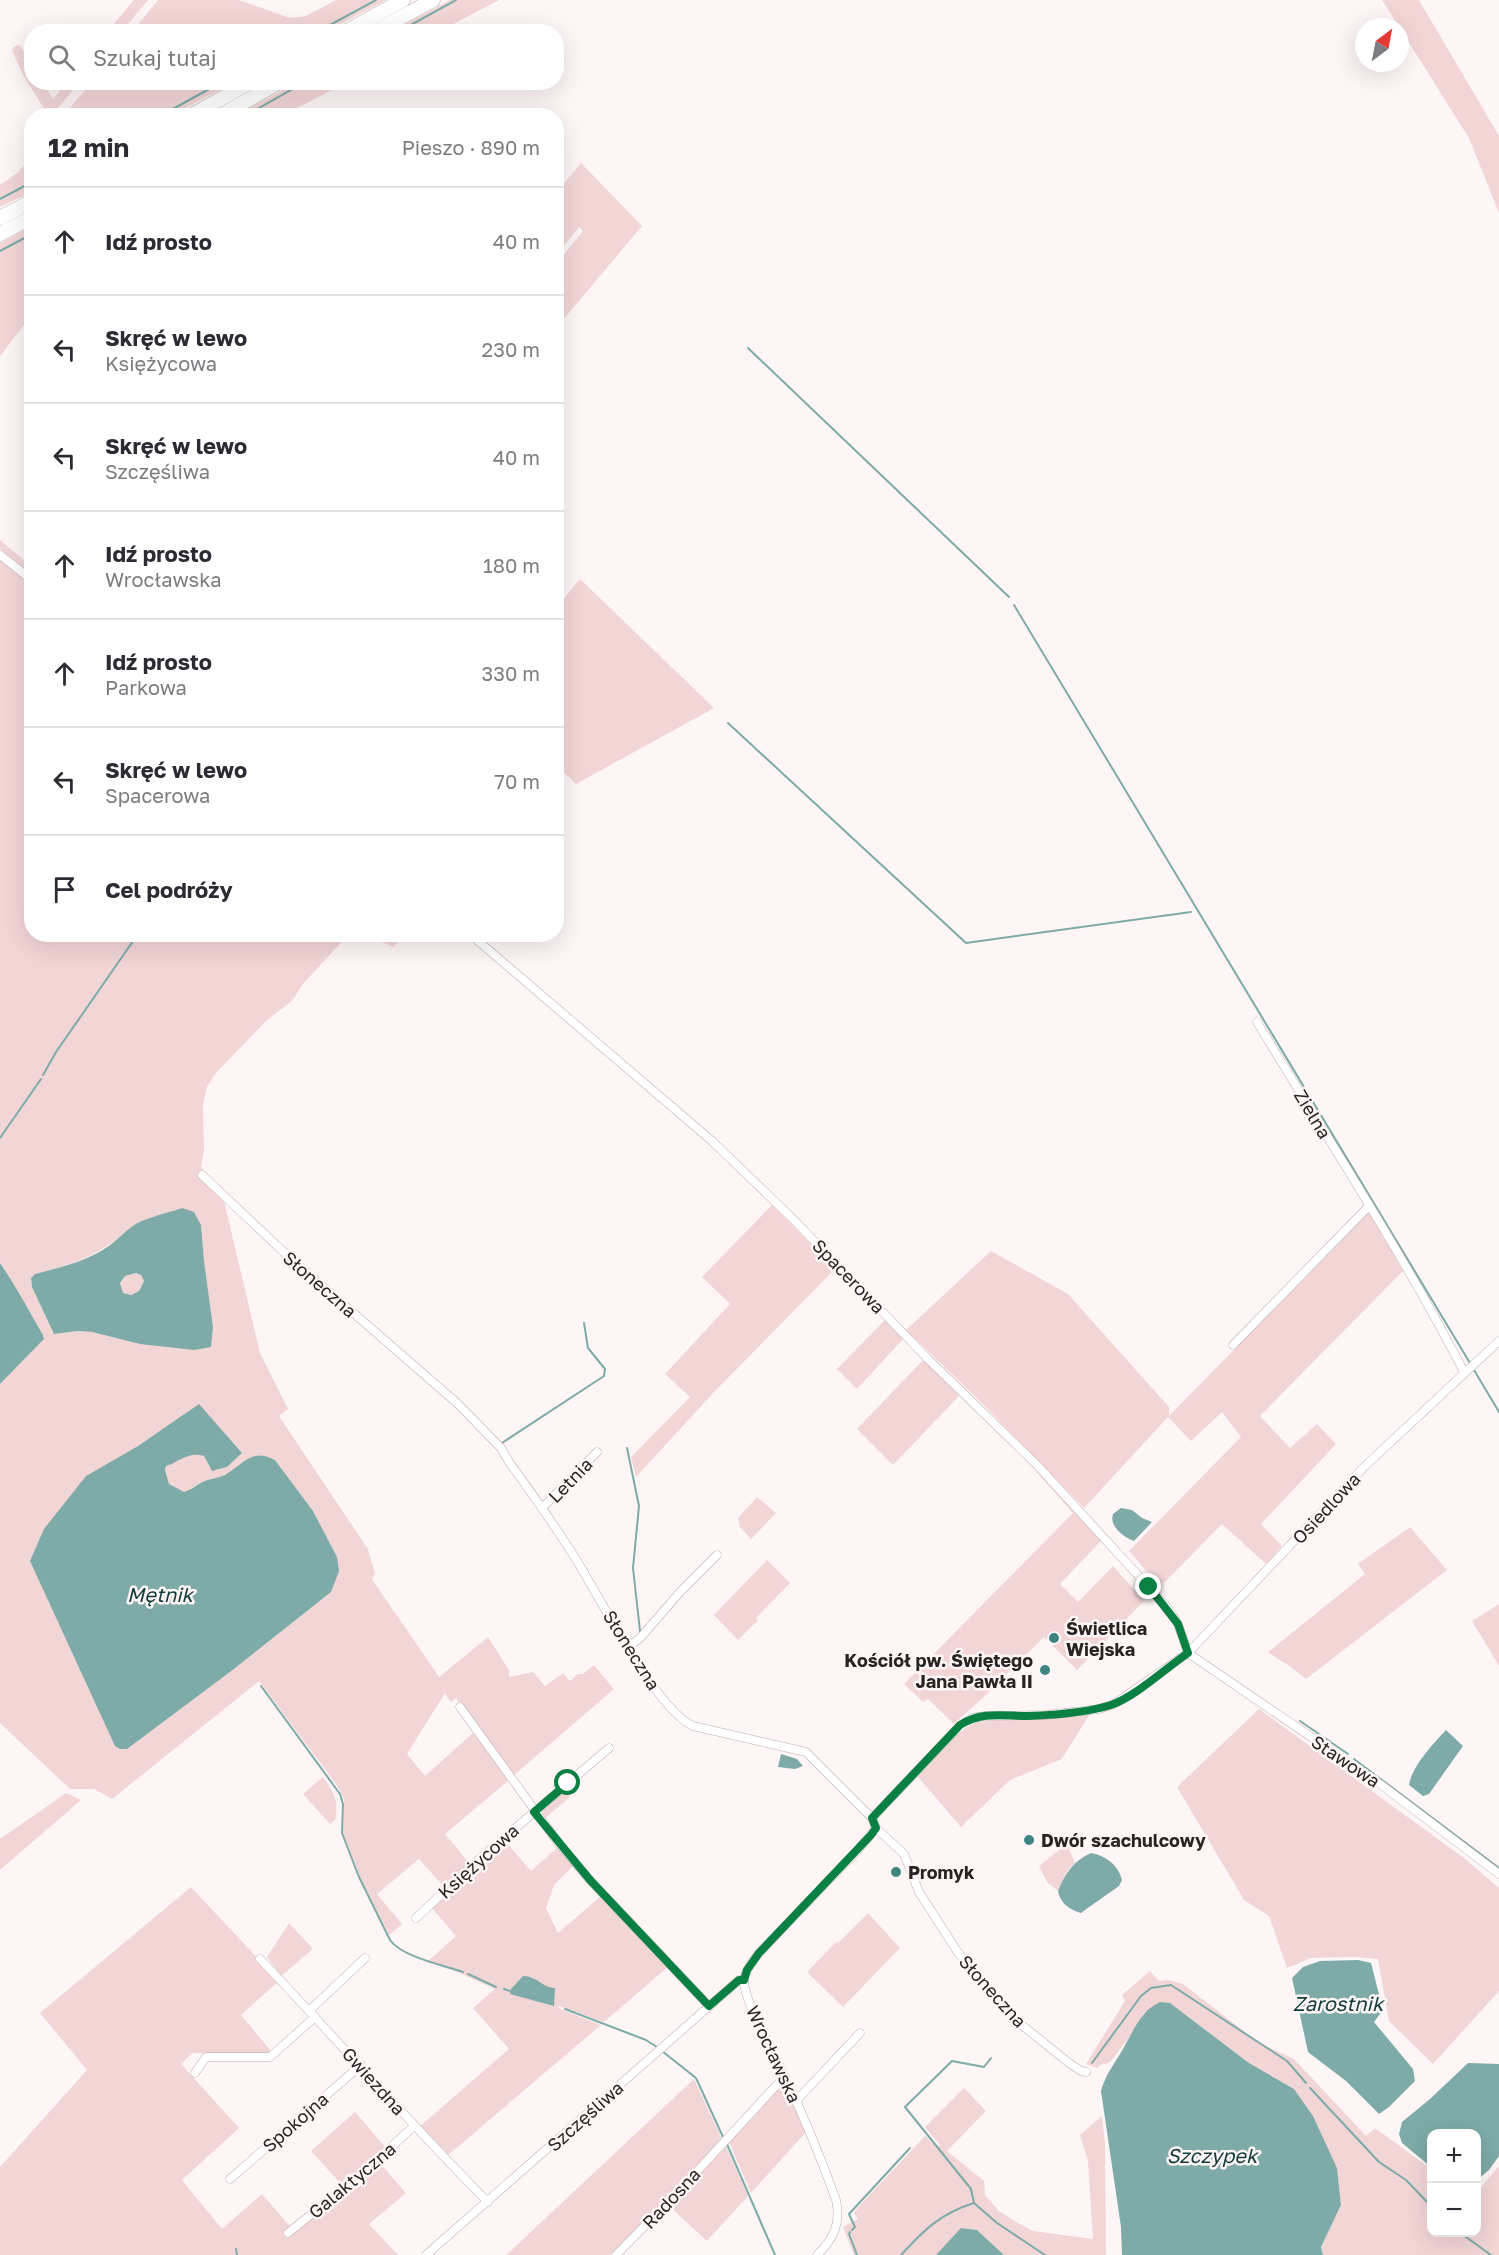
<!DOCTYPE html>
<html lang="pl">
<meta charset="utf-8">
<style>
body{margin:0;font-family:"Golos Text",sans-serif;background:#f2f2f3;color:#2b2b33}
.controls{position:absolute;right:18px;bottom:18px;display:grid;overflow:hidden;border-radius:12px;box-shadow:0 6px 24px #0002}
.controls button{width:54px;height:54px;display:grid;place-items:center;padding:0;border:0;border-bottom:2px solid #e1e1e2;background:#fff;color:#2b2b33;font:30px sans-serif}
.compass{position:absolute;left:1355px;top:18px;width:54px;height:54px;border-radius:50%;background:#fff;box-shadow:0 6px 24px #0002;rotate:32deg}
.stop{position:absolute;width:18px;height:18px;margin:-14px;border:4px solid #0b8043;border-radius:50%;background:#fff}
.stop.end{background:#0b8043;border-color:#fff;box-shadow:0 2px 6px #0008}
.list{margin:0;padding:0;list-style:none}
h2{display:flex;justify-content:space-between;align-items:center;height:78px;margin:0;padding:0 24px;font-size:26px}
h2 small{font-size:20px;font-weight:400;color:#7c7c81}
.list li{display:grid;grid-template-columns:39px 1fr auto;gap:18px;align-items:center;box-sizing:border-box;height:108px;padding:0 24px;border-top:2px solid #e1e1e2}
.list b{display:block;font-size:22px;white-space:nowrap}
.list p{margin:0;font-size:20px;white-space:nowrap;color:#7c7c81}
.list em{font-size:20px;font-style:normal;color:#7c7c81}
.icon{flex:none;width:33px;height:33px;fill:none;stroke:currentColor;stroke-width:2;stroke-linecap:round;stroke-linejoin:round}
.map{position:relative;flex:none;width:1499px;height:2255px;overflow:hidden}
.search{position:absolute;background:#fff;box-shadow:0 6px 24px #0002;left:24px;top:24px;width:540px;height:66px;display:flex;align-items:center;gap:15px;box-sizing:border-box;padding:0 21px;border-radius:24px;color:#7c7c81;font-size:22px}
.panel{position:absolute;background:#fff;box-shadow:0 6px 24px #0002;left:24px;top:108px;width:540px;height:834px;border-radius:24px}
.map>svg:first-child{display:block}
</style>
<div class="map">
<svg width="1499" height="2255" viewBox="0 0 1499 2255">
<rect width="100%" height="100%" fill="#fef6f6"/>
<g fill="#f2d6d6" fill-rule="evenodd">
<path d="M 134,0 L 148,0 L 122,31 L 108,31 Z"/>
<path d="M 158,0 L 239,0 L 290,18 L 306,16 L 336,0 L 386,0 L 327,31 L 133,31 Z"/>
<path d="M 450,0 L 499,0 L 440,31 L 391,31 Z"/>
<path d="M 1382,0 L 1419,0 L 1499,136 L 1499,213 L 1469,138 Z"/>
<path d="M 20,45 L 31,64 L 32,82 L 43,83 L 53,99 L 66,83 L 79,83 L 52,115 L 48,115 L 22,73 L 12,50 L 15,46 Z"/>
<path d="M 92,82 L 233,82 L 233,83 L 172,115 L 64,115 Z"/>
<path d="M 297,83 L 345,83 L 284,115 L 236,115 Z"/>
<path d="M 31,158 L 31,192 L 0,207 L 0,185 L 17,173 Z"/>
<path d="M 581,163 L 642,226 L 557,327 L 557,263 L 583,231 L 579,227 L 557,254 L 557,192 Z"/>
<path d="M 31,226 L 31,316 L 0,356 L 0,243 Z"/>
<path d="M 0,540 L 31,566 L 32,934 L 348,935 L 303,984 L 292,1001 L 266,1021 L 215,1074 L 207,1087 L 203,1104 L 204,1150 L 201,1167 L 224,1201 L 260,1353 L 288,1409 L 279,1416 L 368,1549 L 375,1574 L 372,1579 L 439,1677 L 488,1637 L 509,1670 L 509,1677 L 533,1672 L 545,1686 L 563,1673 L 570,1681 L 578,1674 L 583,1674 L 594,1665 L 614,1689 L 513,1776 L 456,1698 L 451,1702 L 445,1693 L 407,1754 L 425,1776 L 473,1733 L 509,1780 L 445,1834 L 470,1864 L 444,1887 L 419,1859 L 377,1894 L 402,1924 L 389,1935 L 361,1879 L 343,1833 L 344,1799 L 338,1787 L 259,1681 L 112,1799 L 94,1789 L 70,1789 L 0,1723 L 0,1384 L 44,1339 L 43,1335 C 29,1311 16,1286 0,1263 ZM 201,1225 L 204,1261 L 213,1327 L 140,1344 L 92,1332 L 78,1331 L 54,1334 L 32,1287 L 31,1278 L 35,1274 C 72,1265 103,1254 131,1227 ZM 199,1405 L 242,1453 L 227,1467 L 217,1470 L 209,1467 C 204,1441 180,1461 166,1465 L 165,1470 L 169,1484 L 184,1493 C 192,1490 197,1484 205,1481 C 212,1478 221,1478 228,1473 C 245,1462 253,1448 275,1460 L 313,1511 L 337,1557 L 331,1592 L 230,1672 L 127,1749 L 120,1749 L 86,1476 L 138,1446 Z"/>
<path d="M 580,579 L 714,708 L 576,784 L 557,766 L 557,607 Z"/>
<path d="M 360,935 L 405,935 L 393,947 C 383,941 371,940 360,935 Z"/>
<path d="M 772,1205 L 835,1269 L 715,1391 L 636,1477 L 631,1457 L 690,1397 L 665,1374 L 730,1304 L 702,1277 Z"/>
<path d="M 1369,1212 L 1403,1271 L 1260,1416 L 1290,1448 L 1317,1424 L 1336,1444 L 1261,1524 L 1282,1546 L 1266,1564 L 1222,1524 L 1160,1587 L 1129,1551 L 1241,1437 L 1222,1412 L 1191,1441 L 1168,1417 L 1084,1508 L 988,1409 L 906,1330 L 991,1251 L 1068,1294 L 1169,1407 L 1169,1416 Z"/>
<path d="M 136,1273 L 141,1275 L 144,1281 L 139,1291 L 131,1295 L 123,1293 L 120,1283 L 125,1276 Z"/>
<path d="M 885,1320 L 903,1339 L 857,1389 L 837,1369 Z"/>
<path d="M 924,1359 L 959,1396 L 893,1465 L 857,1429 Z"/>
<path d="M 1038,1468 L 1105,1541 L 1100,1542 L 1060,1584 L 1078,1602 L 1113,1566 L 1144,1601 L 1077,1670 L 1044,1637 L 987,1694 L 954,1724 L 928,1699 L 923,1702 L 904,1684 L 1073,1513 L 1035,1470 Z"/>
<path d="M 757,1497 L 776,1513 L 751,1539 L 740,1527 L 738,1518 Z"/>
<path d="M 1410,1527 L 1447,1570 L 1306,1679 L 1286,1663 L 1284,1663 L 1268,1652 L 1365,1574 L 1358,1564 Z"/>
<path d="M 767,1560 L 790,1583 L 756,1618 L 758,1620 L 738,1640 L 714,1615 Z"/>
<path d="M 1499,1604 L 1499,1666 L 1472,1621 Z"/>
<path d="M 1259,1709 L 1464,1858 L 1499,1888 L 1499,1991 L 1433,2064 L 1389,2021 L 1378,1959 L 1355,1957 L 1311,1958 L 1287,1968 L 1269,1916 L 1244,1900 L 1177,1787 Z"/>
<path d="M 1091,1712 L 1062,1759 L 1010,1780 L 961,1827 L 918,1777 L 948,1741 L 976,1722 Z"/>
<path d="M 323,1777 C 334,1793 338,1799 336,1819 L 330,1824 L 303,1794 Z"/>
<path d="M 566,1790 L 570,1797 L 544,1819 L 543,1808 Z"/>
<path d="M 66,1793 L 81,1800 L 0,1870 L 0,1839 Z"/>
<path d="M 506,1842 L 531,1871 L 558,1847 L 573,1866 L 554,1885 L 546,1908 L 558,1933 L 601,1896 L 669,1966 L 604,2022 L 559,2006 L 558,2008 L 601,2025 L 447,2156 L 419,2127 L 509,2049 L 473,2008 L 495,1989 L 455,1971 L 427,1962 L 456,1936 L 431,1907 Z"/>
<path d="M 1067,1844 L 1075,1863 L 1067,1871 L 1058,1891 L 1047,1882 L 1039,1866 Z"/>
<path d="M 191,1887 L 279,1981 L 241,2015 L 271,2051 L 269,2054 L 192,2053 L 181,2064 L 239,2128 L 182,2180 L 222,2229 L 262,2194 L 295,2232 L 379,2162 L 406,2193 L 369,2224 L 398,2255 L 0,2255 L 0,2167 L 87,2070 L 40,2013 Z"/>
<path d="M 868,1913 L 900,1948 L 843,2007 L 807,1972 L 836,1942 L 838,1943 Z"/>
<path d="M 289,1923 L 313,1949 L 281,1976 L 267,1957 Z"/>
<path d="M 1150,1971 L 1159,1981 L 1168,1980 L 1183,1984 L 1259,2043 L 1294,2059 L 1366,2136 L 1375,2128 L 1431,2169 L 1432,2232 L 1476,2232 L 1477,2192 L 1499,2166 L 1499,2255 L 1323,2255 L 1321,2247 L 1341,2205 L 1337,2168 L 1294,2089 L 1249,2063 L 1185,2014 L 1145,2012 C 1135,2029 1123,2047 1109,2063 L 1100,2065 L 1097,2068 L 1086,2064 L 1125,2001 L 1122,1995 Z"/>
<path d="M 694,2079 L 722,2139 L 661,2206 L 614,2252 L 609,2255 L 506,2255 Z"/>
<path d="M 783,2081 L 806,2132 L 751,2193 L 728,2140 Z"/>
<path d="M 964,2088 L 986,2111 L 947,2151 L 984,2181 L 985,2195 L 999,2211 L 1018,2223 L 1033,2231 L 1093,2239 L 1088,2161 L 1080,2135 L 1102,2116 L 1105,2144 L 1106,2255 L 1004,2255 L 977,2230 L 962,2228 L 936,2255 L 854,2255 L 843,2227 L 858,2219 L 854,2213 L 859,2206 L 925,2136 L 936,2147 L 940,2145 L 925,2127 Z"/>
<path d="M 355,2112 L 386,2148 L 342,2185 L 311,2151 Z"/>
<path d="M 725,2144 L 748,2196 L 707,2241 L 668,2205 Z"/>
</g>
<g fill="#7eaaa8" fill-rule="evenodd">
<path d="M 182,1208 L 194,1212 L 201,1225 L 204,1261 L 213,1327 L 211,1347 L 194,1350 L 140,1344 L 92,1332 L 78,1331 L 54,1334 L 32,1287 L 31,1278 L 35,1274 C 58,1268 80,1263 101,1251 C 112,1245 120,1236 130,1228 C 144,1217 166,1214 182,1208 ZM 136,1273 L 141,1275 L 144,1281 L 139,1291 L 131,1295 L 123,1293 L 120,1283 L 125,1276 Z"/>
<path d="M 0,1263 C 16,1286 29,1311 43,1335 L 44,1339 L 0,1384 Z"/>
<path d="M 199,1404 L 242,1453 L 227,1467 L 212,1471 L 204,1456 C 189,1451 180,1461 166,1466 L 165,1470 L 169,1484 L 184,1492 C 192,1490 197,1484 205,1481 C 212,1478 221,1478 228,1473 C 245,1462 253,1448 275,1460 L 313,1511 L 337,1557 L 339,1571 L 331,1592 L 230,1672 L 127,1749 L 120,1749 L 115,1746 L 30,1561 L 44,1529 L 86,1476 L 138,1446 Z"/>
<path d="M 1121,1508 L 1132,1510 L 1142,1518 L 1152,1522 L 1134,1541 C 1123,1537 1109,1526 1113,1514 Z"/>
<path d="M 1446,1730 L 1463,1746 L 1429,1794 L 1423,1796 L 1409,1785 C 1412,1766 1433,1744 1446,1730 Z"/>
<path d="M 781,1754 L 797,1759 L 803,1766 L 795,1769 L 778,1767 Z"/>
<path d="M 1091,1853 C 1106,1856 1118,1864 1122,1880 L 1119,1886 L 1085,1910 L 1081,1913 C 1070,1910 1060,1903 1058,1891 C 1065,1874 1073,1861 1091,1853 Z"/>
<path d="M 1358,1960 L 1371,1963 L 1383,2010 L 1374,2022 L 1413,2069 L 1415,2081 L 1389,2107 L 1379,2114 L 1346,2081 L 1308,2052 L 1292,1978 L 1303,1967 L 1320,1961 Z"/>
<path d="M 523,1976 C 535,1975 543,1988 555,1988 L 554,2006 L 510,1994 L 511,1989 Z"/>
<path d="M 1160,2002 L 1170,2003 L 1249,2063 L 1294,2089 L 1313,2116 L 1337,2168 L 1341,2205 L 1321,2247 L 1323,2255 L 1122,2255 L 1121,2227 L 1101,2091 C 1105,2075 1115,2063 1123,2049 C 1130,2037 1135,2024 1145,2013 C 1149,2008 1155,2005 1160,2002 Z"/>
<path d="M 1468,2063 L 1499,2064 L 1499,2156 L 1489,2170 L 1477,2180 L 1476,2134 L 1432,2134 L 1431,2167 L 1402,2143 L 1399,2134 L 1402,2122 L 1430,2099 Z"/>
<path d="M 961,2228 L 977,2230 L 1004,2255 L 936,2255 Z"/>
</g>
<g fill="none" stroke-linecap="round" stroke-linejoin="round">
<g stroke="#7eaaa8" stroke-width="2">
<path d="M 317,32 L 376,0"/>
<path d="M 398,32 L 456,0"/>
<path d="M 160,116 L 222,82"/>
<path d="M 245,116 L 305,82"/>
<path d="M 0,199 L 32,182"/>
<path d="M 0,251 L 32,234"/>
<path d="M 748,348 L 1009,597"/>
<path d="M 1014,605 L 1470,1363"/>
<path d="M 728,723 L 966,943 L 1191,912"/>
<path d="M 43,1075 L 56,1052 L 138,934"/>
<path d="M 0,1138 L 41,1079"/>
<path d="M 1474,1370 L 1499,1412"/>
<path d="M 502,1443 L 604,1376 L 605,1369 L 588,1348 L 584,1323"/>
<path d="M 627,1448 L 639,1506 L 633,1568 L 640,1631"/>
<path d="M 261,1686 L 340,1794 L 343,1804 L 342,1833 L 359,1877 L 390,1940 C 402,1957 443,1965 463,1972"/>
<path d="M 1300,1721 L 1348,1754"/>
<path d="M 1354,1759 L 1499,1868"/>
<path d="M 468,1974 L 496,1987"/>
<path d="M 504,1989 L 510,1991"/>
<path d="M 565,2009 L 646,2040 L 657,2047"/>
<path d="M 662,2051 L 696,2078 L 723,2137"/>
<path d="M 1092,2063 L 1141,1996 L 1151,1988 L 1171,1985 L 1287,2061 L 1306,2083"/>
<path d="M 1310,2088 L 1379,2162 L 1406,2180 L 1432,2207"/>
<path d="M 726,2142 L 775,2255"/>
<path d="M 974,2203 L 971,2189 L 905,2107 L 952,2061 L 984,2067 L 991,2058"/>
<path d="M 852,2230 L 855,2227 L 849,2214 L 910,2148"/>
<path d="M 850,2232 L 849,2234 L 857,2255"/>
<path d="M 1459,2232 L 1491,2255"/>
<path d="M 236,2249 L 237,2255"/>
<path d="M 901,2255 C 924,2230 941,2213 974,2203 L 997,2223 L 1045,2255"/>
</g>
<defs>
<g id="street">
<path d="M 0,555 L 32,580"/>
<path d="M 470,934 L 712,1141 L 792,1218 L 929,1360 L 1037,1465 L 1167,1607 L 1178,1624 L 1188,1653"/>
<path d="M 1257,1022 C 1327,1138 1402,1252 1464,1372"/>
<path d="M 202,1175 L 289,1257 L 457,1403 L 501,1448 L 509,1462 C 531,1492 552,1522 572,1553 C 598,1593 655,1709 693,1726 L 806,1752 L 872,1818 L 876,1828 L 904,1854 L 919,1892 L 957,1951 L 994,1997 L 1018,2022 L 1069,2063 L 1081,2071 L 1086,2072"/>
<path d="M 1233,1345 L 1369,1206"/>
<path d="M 542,1508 L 597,1452"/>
<path d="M 629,1647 L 641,1637 L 681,1591 L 717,1555"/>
<path d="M 1188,1653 L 1380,1784 L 1499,1874"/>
<path d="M 460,1707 L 560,1845 L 590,1880 L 709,2006"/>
<path d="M 872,1818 L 955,1731 L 972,1718 L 985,1716 L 1047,1715 L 1099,1709 L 1114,1704 L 1188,1653 L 1365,1466 L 1499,1341"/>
<path d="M 416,1918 L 477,1861 L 609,1748"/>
<path d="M 260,1959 C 337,2039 409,2123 488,2202"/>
<path d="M 309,2011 L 365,1958"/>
<path d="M 195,2073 L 206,2057 L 270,2057 L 315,2017"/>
<path d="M 796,2101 L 860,2033"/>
<path d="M 230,2179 L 361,2065"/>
<path d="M 288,2233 L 366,2170 L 414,2126"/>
<path d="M 426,2255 L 739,1980 L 744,1980"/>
<path d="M 616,2255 L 677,2193 L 785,2076"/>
<path d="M 817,2255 C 834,2239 841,2223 836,2200 C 821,2158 804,2117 785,2077 C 775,2054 744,2003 744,1980 C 745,1970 753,1961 759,1953 L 858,1850 L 876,1828"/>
</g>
<g id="highway">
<path d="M 345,32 L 403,0"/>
<path d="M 374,32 L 433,0"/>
<path d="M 190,116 L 251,82"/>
<path d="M 219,116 L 280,82"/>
<path d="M 0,218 L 32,201"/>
<path d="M 0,234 L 32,217"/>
</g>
</defs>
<use href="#street" stroke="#beacac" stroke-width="9"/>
<use href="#highway" stroke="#beacac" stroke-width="15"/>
<use href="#street" stroke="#fff" stroke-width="8"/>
<use href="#highway" stroke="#fff" stroke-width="14"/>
</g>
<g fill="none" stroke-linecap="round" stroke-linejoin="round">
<path stroke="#0b8043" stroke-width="8" d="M 568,1783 L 534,1812 L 590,1880 L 709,2006 L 739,1980 L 744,1980 L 747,1970 L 759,1953 L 871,1835 L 876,1828 L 872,1818 L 960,1725 C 982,1711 1003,1716 1028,1716 C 1055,1715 1086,1713 1111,1705 C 1135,1697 1166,1668 1188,1653 L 1178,1624 L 1149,1587"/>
</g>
<g fill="#3c8482" stroke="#fef6f6" stroke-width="2">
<circle cx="1054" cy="1638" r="6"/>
<circle cx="1045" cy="1670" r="6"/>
<circle cx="1029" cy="1840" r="6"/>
<circle cx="896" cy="1872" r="6"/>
</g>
<g text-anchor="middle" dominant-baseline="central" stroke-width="5" stroke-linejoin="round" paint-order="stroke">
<g font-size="18" fill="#2a2324" stroke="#fef6f6">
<text transform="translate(1313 1114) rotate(59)">Zielna</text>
<text transform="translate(849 1276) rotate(46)">Spacerowa</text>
<text transform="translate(320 1284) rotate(41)">Słoneczna</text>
<text transform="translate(570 1480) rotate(-46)">Letnia</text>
<text transform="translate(1326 1508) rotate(-47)">Osiedlowa</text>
<text transform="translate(632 1650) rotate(58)">Słoneczna</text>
<text transform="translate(1346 1761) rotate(34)">Stawowa</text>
<text transform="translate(478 1861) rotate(-42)">Księżycowa</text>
<text transform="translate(993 1991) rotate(48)">Słoneczna</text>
<text transform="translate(774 2054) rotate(65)">Wrocławska</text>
<text transform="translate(374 2081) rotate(48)">Gwiezdna</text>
<text transform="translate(585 2116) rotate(-42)">Szczęśliwa</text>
<text transform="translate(295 2122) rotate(-41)">Spokojna</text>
<text transform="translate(352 2180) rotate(-40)">Galaktyczna</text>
<text transform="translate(671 2198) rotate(-47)">Radosna</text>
</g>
<g font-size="18" font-weight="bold" fill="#2a2324" stroke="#fef6f6" text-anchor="start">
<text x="1066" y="1628">Świetlica<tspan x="1066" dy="21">Wiejska</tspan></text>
<text x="1033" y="1660" text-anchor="end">Kościół pw. Świętego<tspan x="1033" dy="21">Jana Pawła II</tspan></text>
<text x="1041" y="1840">Dwór szachulcowy</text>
<text x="908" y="1872">Promyk</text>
</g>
<g font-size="20" font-style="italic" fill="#103b3a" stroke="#fef6f6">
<text x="160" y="1594">Mętnik</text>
<text x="1338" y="2003">Zarostnik</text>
<text x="1212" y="2155">Szczypek</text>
</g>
</g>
</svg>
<div class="controls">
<button>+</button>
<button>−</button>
</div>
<svg class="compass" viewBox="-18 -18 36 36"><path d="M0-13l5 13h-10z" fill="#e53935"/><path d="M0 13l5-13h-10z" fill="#7c7c81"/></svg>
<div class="stop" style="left:568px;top:1783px"></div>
<div class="stop end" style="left:1149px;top:1587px"></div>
<div class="search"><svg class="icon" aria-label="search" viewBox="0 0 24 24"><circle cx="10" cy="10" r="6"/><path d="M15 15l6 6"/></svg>Szukaj tutaj</div>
<section class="panel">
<h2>12 min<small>Pieszo · 890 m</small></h2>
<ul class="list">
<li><svg class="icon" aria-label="ahead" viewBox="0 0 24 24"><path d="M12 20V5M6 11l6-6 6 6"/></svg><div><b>Idź prosto</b></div><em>40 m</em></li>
<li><svg class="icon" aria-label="left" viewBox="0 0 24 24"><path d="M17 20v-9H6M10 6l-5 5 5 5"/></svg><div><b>Skręć w lewo</b><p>Księżycowa</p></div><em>230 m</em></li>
<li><svg class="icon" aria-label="left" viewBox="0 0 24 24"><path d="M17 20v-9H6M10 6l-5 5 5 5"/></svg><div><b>Skręć w lewo</b><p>Szczęśliwa</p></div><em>40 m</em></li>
<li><svg class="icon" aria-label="ahead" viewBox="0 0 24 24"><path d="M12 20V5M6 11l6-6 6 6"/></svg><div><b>Idź prosto</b><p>Wrocławska</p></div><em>180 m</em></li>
<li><svg class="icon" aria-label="ahead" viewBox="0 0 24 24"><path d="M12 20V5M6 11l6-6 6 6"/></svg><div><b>Idź prosto</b><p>Parkowa</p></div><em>330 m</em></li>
<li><svg class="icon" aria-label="left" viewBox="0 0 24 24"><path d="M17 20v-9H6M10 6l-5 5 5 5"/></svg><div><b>Skręć w lewo</b><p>Spacerowa</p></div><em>70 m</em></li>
<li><svg class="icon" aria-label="arrive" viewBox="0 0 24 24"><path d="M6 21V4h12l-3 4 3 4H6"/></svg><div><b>Cel podróży</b></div></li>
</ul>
</section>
</div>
